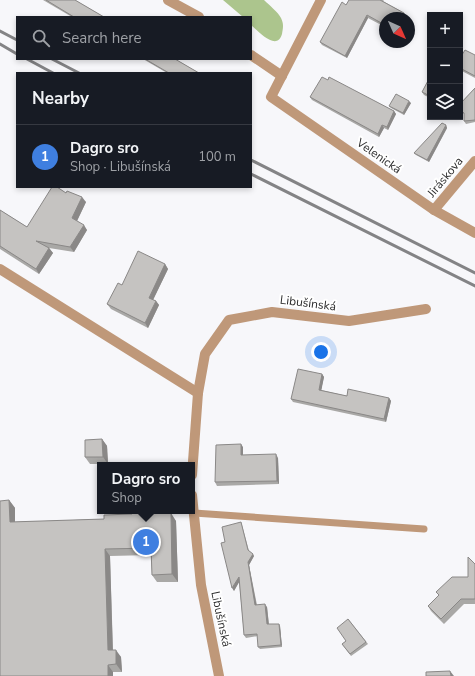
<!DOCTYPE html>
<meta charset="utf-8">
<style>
body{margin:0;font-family:"Nunito Sans",sans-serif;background:#20242c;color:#f1f3f6}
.controls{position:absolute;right:12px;top:12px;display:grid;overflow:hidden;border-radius:0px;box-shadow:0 2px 6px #0003}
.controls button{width:36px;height:36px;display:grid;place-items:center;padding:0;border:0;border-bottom:1px solid #363941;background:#171b24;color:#f1f3f6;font:20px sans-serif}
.compass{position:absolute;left:379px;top:12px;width:36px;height:36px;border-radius:50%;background:#171b24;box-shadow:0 2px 6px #0003;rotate:135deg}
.you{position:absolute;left:321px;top:352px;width:14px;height:14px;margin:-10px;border:3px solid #fff;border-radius:50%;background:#1a73e8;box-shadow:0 0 0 6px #1a73e833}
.badge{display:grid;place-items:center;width:26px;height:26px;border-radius:50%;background:#acabe2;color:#fff;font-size:13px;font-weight:700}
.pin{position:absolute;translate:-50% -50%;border:2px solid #fff;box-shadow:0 1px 4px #0006}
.popup{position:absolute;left:97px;top:462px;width:98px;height:52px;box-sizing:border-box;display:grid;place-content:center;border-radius:0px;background:#171b24;filter:drop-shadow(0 1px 3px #0005);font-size:13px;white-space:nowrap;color:#9ea1a6}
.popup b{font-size:15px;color:#f1f3f6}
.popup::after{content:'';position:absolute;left:50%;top:100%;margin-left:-8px;border:8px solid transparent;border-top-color:#171b24}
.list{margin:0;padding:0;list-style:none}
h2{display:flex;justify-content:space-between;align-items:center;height:52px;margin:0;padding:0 16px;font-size:17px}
h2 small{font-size:13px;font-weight:400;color:#9ea1a6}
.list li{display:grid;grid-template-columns:26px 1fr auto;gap:12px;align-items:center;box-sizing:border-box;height:64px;padding:0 16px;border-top:1px solid #363941}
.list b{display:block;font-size:15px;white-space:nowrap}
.list p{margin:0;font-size:13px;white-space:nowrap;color:#9ea1a6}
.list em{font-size:13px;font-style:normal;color:#9ea1a6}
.icon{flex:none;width:22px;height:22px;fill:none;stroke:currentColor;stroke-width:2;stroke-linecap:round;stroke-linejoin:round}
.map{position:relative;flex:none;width:475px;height:676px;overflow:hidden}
.search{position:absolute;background:#171b24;box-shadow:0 2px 6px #0003;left:16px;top:16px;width:236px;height:44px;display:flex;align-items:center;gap:10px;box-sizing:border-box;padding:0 14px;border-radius:0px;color:#9ea1a6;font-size:15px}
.panel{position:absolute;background:#171b24;box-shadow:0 2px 6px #0003;left:16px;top:72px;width:236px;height:116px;border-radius:0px}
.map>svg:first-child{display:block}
</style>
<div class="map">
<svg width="475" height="676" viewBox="0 0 475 676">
<rect width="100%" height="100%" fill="#f7f7fa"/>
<path fill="#acc58d" d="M 223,0 L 264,0 C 269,5 278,12 281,18 C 284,24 283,28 282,34 C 277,52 258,31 251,25 L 251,17 L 243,17 Z"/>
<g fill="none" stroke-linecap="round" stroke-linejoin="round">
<path stroke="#bf9879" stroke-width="7" d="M 194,513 L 424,529"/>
<g stroke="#bf9879" stroke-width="10">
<path d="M 168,0 L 199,17"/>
<path d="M 321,0 L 271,97 L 434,210 L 475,233"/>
<path d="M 251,55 L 282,76"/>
<path d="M 434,210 L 475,161"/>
<path d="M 0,269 L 198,393"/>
<path d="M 192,475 L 198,393 L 205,354 L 229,320 L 272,312 L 349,321 L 426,309"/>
<path d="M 192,495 L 201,585 L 219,676"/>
</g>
<g stroke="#838385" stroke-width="3">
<path d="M 0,31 L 17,40"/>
<path d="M 0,44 L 17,54"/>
<path d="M 27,59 L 53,73"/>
<path d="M 52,59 L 79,73"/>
<path d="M 251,160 L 475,273"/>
<path d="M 251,174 L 475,286"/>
</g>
</g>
<g fill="#a9a8a6">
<path d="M 43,0 L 75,0 L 104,17 L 72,17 Z"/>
<path d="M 349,0 L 384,0 L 383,1 L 404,13 L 405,15 L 404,18 L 385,18 L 385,27 L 368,18 L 347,58 L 322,45 L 320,42 L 346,5 Z"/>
<path d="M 475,55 L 475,78 L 460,70 L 460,58 Z"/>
<path d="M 143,59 L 175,59 L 199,73 L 167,73 Z"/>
<path d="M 430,77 L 430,98 L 424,95 L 422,92 Z"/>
<path d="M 328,80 L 394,111 L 396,114 L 388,130 L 384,128 L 379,137 L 312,100 L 310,97 Z"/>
<path d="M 475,88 L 475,122 L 466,124 L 464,121 L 464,114 L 460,111 L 460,104 Z"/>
<path d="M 411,103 L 404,115 L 391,108 L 389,106 Z"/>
<path d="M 446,125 L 447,128 L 429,162 L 416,155 L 414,153 Z"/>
<path d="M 66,193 L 86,202 L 77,221 L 87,230 L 74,252 L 49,248 L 53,253 L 39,274 L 0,249 L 0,210 L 27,227 Z"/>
<path d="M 165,264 L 168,269 L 153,300 L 156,301 L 159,305 L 148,328 L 111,309 L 107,304 L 122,285 Z"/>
<path d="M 322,374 L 324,377 L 321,390 L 347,396 L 389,398 L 391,401 L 386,422 L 293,402 L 291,399 Z"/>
<path d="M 102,439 L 107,446 L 108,464 L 90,464 L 85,457 Z"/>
<path d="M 243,447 L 243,455 L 278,458 L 279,484 L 217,486 L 215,482 Z"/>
<path d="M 9,500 L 15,508 L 15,522 L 104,519 L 167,513 L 176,521 L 178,582 L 157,582 L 152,575 L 151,555 L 110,556 L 113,650 L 121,657 L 122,672 L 113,672 L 113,676 L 0,676 Z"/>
<path d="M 241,522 L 242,525 L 249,551 L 254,556 L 249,565 L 257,605 L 267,607 L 269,624 L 279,624 L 280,626 L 282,647 L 260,649 L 258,647 L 258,636 L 246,638 L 244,635 L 239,581 L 234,591 L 225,542 Z"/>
<path d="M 475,564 L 475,604 L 464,604 L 444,624 L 431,611 L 428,606 L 439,595 L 436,592 L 468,577 Z"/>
<path d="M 348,619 L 368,644 L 351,656 L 342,644 L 346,641 Z"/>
</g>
<g fill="#8a8887">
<path d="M 404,13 L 405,15 L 404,18 L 401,18 Z"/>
<path d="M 367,15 L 368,18 L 347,58 L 345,56 Z"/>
<path d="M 409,101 L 411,103 L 404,115 L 403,113 Z"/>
<path d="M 394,111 L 396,114 L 388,130 L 387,127 Z"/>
<path d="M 382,125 L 384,128 L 379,137 L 378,134 Z"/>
<path d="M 446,125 L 447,128 L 429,162 L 427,160 Z"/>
<path d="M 82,197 L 86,202 L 76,223 L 72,218 Z"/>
<path d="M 84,225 L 87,230 L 74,252 L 70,247 Z"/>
<path d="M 49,248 L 53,253 L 39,274 L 36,269 Z"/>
<path d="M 165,264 L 168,269 L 152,302 L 149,298 Z"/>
<path d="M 156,301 L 159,305 L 148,328 L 145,323 Z"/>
<path d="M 322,374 L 324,377 L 321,392 L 319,390 Z"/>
<path d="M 389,398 L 391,401 L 386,422 L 384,419 Z"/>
<path d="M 102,439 L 107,446 L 108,464 L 103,457 Z"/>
<path d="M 241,444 L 243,447 L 243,458 L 241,455 Z"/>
<path d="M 276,454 L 278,458 L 279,484 L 277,481 Z"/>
<path d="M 9,500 L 15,508 L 15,529 L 10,522 Z"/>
<path d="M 162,511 L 167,511 L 167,521 L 162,513 Z"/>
<path d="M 171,513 L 176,521 L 178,582 L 172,574 Z"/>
<path d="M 105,549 L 110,556 L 113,658 L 108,650 Z"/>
<path d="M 253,554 L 254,556 L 249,565 L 257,608 L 255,605 L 248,562 Z"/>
<path d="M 239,577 L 241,579 L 234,591 L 232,588 Z"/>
<path d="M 265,604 L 267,607 L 269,627 L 267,624 Z"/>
<path d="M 279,624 L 280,626 L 282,647 L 281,645 Z"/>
<path d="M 116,650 L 121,657 L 122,672 L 116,664 Z"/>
<path d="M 108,665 L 113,672 L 113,676 L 108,676 Z"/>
<path d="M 450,671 L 454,676 L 451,676 Z"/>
</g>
<g fill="#c5c3c1" stroke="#8a8887">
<path d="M 46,0 L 75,0 L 104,17 L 74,17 Z"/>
<path d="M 349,0 L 380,0 L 404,13 L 401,18 L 385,18 L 385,25 L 367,15 L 345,56 L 320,42 L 342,2 L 346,5 Z"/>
<path d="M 465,50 L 475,55 L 475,76 L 460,68 L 460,58 Z"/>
<path d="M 145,59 L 175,59 L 199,73 L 169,73 Z"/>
<path d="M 322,77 L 328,80 L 329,77 L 394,111 L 387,127 L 382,125 L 378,134 L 310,97 Z"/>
<path d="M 430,77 L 430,96 L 422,92 Z"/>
<path d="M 475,88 L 475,120 L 464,121 L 464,113 L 460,110 L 460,104 Z"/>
<path d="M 396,94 L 409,101 L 403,113 L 389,106 Z"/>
<path d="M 442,123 L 446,125 L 427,160 L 414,153 Z"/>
<path d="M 52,187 L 57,187 L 66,193 L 67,191 L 82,197 L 72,218 L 84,225 L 70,247 L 36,241 L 49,248 L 36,269 L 0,246 L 0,210 L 27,227 Z"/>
<path d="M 138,251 L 165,264 L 149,298 L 156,301 L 145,323 L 107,304 L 118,283 L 122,285 Z"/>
<path d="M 298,369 L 322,374 L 319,390 L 347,396 L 348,389 L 389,398 L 384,419 L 291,399 Z"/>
<path d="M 102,439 L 103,457 L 85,457 L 85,440 Z"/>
<path d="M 241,444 L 241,455 L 276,454 L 277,481 L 215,482 L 216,445 Z"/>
<path d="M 9,500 L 10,522 L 104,519 L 104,515 L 132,514 L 132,511 L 162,511 L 162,513 L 171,513 L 172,574 L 152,575 L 151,548 L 105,549 L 108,650 L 116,650 L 116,664 L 108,665 L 108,676 L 0,676 L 0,501 Z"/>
<path d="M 241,522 L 248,550 L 253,554 L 248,562 L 255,605 L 265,604 L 267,624 L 279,624 L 281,645 L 258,647 L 257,634 L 244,635 L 239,577 L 232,588 L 221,543 L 225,542 L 222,527 Z"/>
<path d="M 468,557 L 475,564 L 475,599 L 461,599 L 441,619 L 428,606 L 439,595 L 436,592 L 452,577 L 468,577 Z"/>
<path d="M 348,619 L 366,642 L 350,654 L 342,644 L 346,641 L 337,628 Z"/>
<path d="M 450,671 L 451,676 L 426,676 L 426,672 Z"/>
</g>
<g text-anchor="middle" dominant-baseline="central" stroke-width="4" stroke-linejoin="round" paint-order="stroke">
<g font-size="12" fill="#2b2b2c" stroke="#fff">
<text transform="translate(379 156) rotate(35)">Velenická</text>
<text transform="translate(445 177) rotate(-50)">Jiráskova</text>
<text transform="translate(308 303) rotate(7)">Libušínská</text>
<text transform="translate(221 619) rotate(78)">Libušínská</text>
</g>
</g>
</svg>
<div class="controls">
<button>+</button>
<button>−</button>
<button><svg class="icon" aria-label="layers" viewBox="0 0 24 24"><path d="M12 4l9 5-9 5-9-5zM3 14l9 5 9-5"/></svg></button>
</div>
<svg class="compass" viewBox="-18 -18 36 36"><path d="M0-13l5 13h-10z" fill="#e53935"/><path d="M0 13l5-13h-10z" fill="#9ea1a6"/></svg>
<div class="you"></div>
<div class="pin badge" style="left:146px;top:542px;background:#3f7fe0">1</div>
<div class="popup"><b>Dagro sro</b>Shop</div>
<div class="search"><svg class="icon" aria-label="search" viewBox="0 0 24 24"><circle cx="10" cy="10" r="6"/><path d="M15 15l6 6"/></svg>Search here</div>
<section class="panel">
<h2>Nearby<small></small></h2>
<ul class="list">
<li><span class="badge" style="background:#3f7fe0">1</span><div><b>Dagro sro</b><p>Shop · Libušínská</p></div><em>100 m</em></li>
</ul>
</section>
</div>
